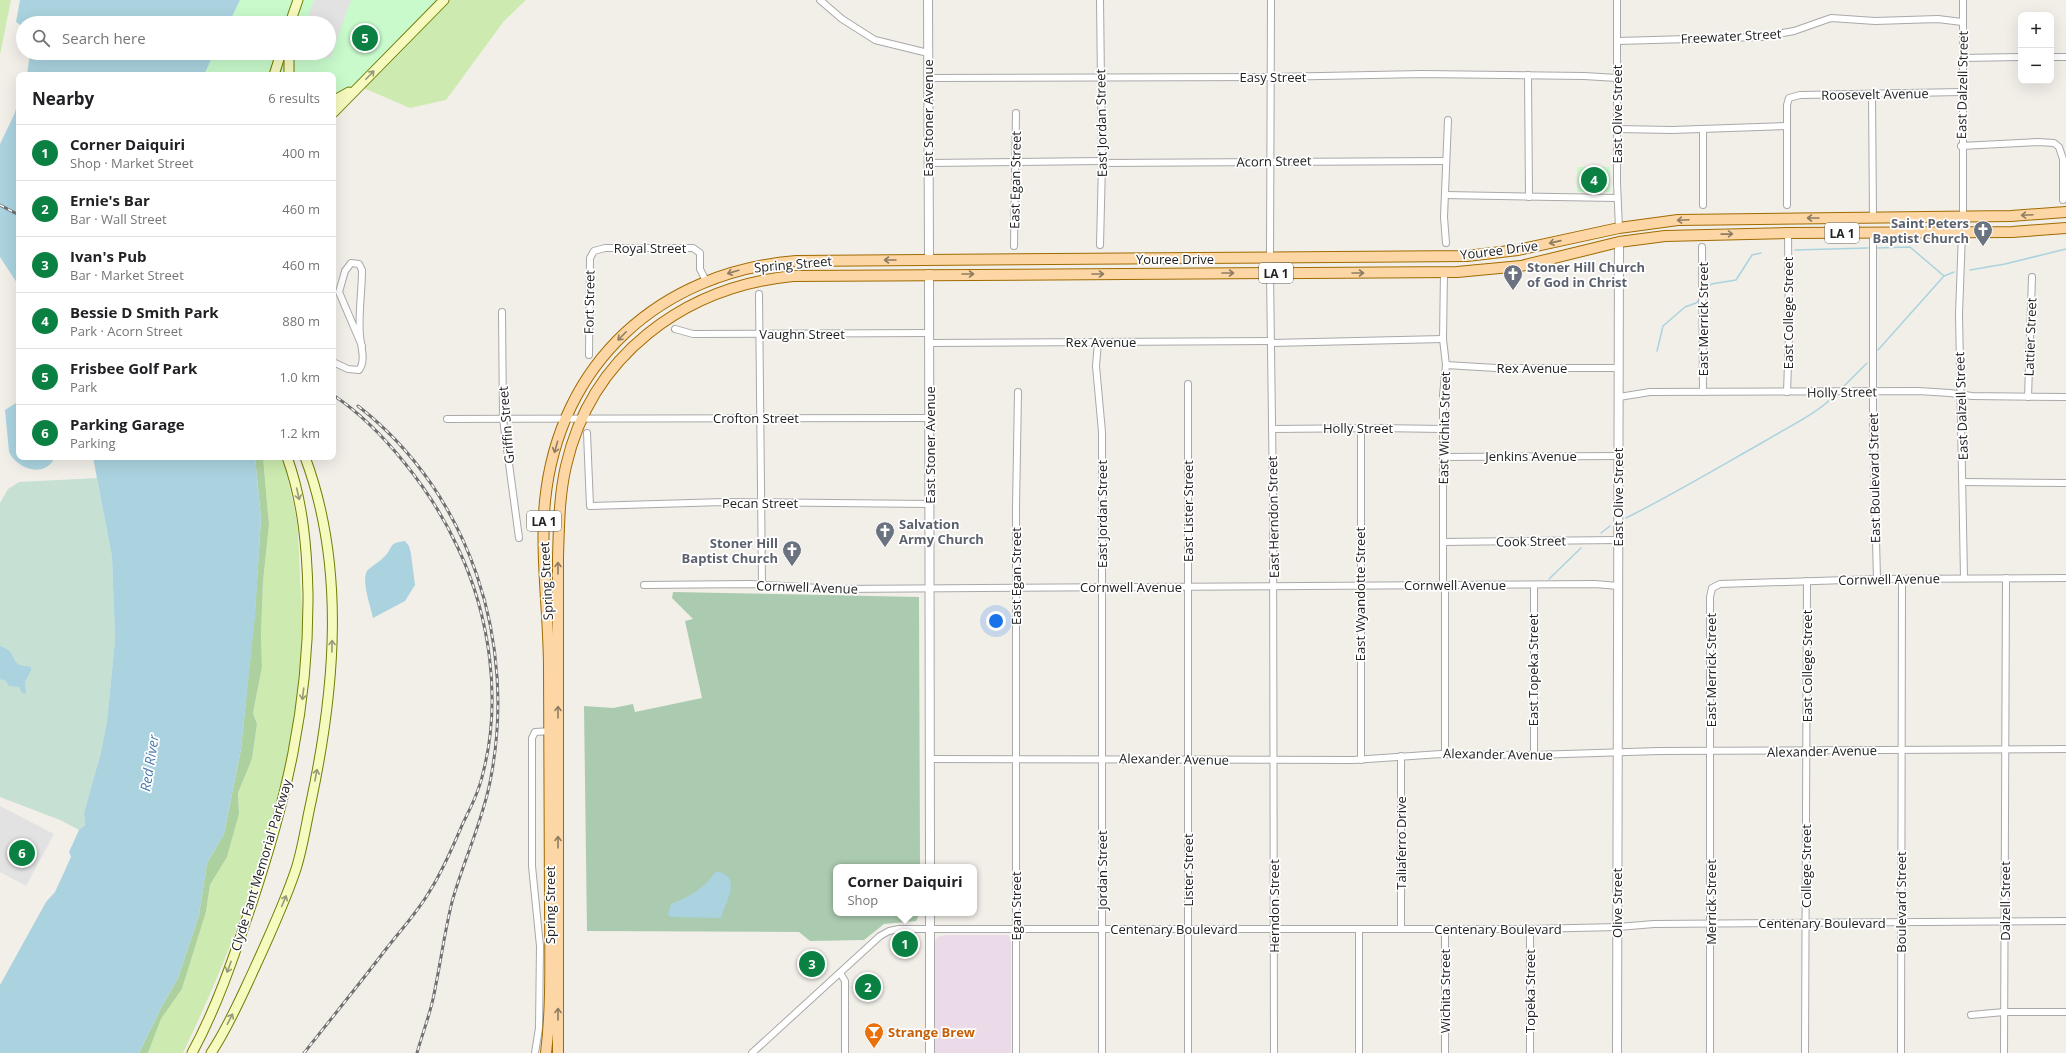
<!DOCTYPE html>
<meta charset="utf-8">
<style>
body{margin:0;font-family:"Open Sans",sans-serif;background:#f2f2f2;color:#202124}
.controls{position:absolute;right:12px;top:12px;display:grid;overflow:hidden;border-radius:8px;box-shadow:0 4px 16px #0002}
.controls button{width:36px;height:36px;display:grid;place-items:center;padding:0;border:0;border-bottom:1px solid #e0e0e0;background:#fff;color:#202124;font:20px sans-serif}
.you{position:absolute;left:996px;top:621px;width:14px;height:14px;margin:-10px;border:3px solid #fff;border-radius:50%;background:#1a73e8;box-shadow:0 0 0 6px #1a73e833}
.badge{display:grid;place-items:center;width:26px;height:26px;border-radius:50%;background:#0b8043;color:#fff;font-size:13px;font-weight:700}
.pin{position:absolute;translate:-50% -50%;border:2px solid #fff;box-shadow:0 1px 4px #0006}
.popup{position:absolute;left:833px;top:864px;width:144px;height:52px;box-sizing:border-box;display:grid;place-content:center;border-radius:8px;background:#fff;filter:drop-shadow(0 1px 3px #0005);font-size:13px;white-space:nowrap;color:#757577}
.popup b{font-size:15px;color:#202124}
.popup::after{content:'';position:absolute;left:50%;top:100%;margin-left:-8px;border:8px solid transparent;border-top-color:#fff}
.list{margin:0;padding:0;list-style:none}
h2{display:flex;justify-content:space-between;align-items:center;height:52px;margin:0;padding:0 16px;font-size:17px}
h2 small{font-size:13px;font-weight:400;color:#757577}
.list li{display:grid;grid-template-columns:26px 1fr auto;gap:12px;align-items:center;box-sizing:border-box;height:56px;padding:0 16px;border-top:1px solid #e0e0e0}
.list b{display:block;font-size:15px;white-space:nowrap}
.list p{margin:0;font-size:13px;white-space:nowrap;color:#757577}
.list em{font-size:13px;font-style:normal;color:#757577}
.icon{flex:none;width:22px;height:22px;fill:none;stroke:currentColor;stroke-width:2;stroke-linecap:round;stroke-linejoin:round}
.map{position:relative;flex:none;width:2066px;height:1053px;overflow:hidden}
.search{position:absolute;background:#fff;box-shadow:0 4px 16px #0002;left:16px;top:16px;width:320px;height:44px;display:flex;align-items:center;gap:10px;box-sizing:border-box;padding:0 14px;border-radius:22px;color:#757577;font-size:15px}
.panel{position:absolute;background:#fff;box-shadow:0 4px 16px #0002;left:16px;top:72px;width:320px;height:388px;border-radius:8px}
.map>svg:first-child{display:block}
</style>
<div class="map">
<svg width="2066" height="1053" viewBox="0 0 2066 1053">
<rect width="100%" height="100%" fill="#f2efe9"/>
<path fill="#ebdbe8" d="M 945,935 L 1008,935 L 1011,938 L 1011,1053 L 935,1053 L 935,943 L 937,937 Z"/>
<g fill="#cdebb0">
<path d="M 0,0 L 11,0 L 0,55 Z"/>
<path d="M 448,0 L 526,0 L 504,21 L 446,100 L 410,108 L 359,86 Z"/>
<path d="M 263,457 L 281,457 L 285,466 C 289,485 294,504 297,523 C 299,540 299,559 300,578 C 301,595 303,612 302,629 C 298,777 246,921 183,1053 L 148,1053 L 161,1019 L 182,989 L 206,912 L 210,885 L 227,857 L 239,814 L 238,793 L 252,759 L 257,724 L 253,713 L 262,667 L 261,634 L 263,582 L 269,525 Z"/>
</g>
<path fill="#add19e" d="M 255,457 L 263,457 L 269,525 L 263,582 L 261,634 L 262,667 L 253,713 L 257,724 L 252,759 L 238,793 L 239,814 L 227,857 L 210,885 L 206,912 L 182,989 L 161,1019 L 148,1053 L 139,1053 L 162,1006 L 178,978 L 199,915 L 207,863 L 224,834 L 241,749 L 255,611 L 261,518 Z"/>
<path fill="#c6e0d4" d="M 97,478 L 112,557 L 115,640 L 107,721 L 101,752 L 84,813 L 85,825 L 79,830 L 60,820 L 0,797 L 0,503 L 8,489 L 19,482 Z"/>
<path fill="#aacbaf" d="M 673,592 L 919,597 L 920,867 L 836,867 L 836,913 L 920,913 L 916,921 L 884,924 L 864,940 L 810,941 L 799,932 L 587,931 L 584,706 L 613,708 L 633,704 L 635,712 L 702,698 L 685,621 L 693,619 L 672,598 Z"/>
<g fill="#c8facc">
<path d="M 240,0 L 439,0 L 333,106 L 333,75 L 204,75 L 214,53 L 329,53 L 329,23 L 229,23 Z"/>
<rect x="1577" y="167" width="33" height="25"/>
</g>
<g fill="#e2e2e2">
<path d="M 314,0 L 351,0 L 330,59 L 314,53 L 329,53 L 329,23 L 306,23 Z"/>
<path d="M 0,806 L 54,834 L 26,886 L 0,872 Z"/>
</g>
<g fill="#aad3df">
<path d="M 20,0 L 240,0 L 229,23 L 23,23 L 23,27 L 16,22 Z"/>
<path d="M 30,53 L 214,53 L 204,75 L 27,75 Z"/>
<path d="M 19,100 L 19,286 L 0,257 L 0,144 L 14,115 Z"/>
<path d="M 19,398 L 19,457 L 55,457 C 45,479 17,469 9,452 L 5,410 L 16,403 Z"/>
<path d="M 93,457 L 255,457 L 261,518 L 255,616 L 241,749 L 224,834 L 207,863 L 199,915 L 178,978 L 162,1006 L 139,1053 L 0,1053 L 0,985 L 46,902 L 55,892 L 71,857 L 69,852 L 79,830 L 85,825 L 84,813 L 101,752 L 107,721 L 115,640 L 112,557 Z"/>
<path d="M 405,541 L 409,546 L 411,554 L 415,585 L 405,601 L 373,618 C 371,607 361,581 367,571 C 371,566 380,562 384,557 C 394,548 387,543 405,541 Z"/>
<path d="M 0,646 C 15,651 10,657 19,665 L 31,667 L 31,670 L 25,682 L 26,694 L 22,693 L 19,687 L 9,686 L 6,681 L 0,679 Z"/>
<path d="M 715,872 C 719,872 720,872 724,874 C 740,882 724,905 721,918 L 671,917 L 668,915 L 671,904 C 689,897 704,889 715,872 Z"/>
</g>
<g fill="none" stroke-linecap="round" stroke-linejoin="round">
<g stroke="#aad3df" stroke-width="1.5">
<path d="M 1877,248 L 1910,247 L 1944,276"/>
<path d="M 1795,250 L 1868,248"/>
<path d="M 1970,270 L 2005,264 L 2066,249"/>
<path d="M 1707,289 L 1711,284 L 1736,280 L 1752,255 L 1761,253"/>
<path d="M 1878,350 L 1944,276 L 1954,272"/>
<path d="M 1657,351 L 1663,326 L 1685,307 L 1696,303 L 1699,300"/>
<path d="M 1842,388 L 1867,363"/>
<path d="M 1626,518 C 1674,494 1719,467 1765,441 C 1788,427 1815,415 1834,396"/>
<path d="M 1601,533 L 1610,526"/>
<path d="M 1549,579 L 1581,548"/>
</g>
<defs>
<g id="minor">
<path d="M 820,0 L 842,19 L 875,40 L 928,53"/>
<path d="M 1617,0 L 1617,183 L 1619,228"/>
<path d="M 1617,41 L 1761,37 L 1794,31 L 1831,18 L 1875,21 L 1938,19 L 1962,22"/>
<path d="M 2051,57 L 2066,57"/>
<path d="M 1962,58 L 2021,57"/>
<path d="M 1528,75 L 1529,197"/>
<path d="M 928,78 L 1271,77 L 1422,74 L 1584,76 L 1617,78"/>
<path d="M 1872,94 L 1873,218"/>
<path d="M 1617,129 L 1672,130 L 1787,126"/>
<path d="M 1961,146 L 2038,142 L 2054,143 L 2059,147 L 2063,159 L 2063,200"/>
<path d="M 928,163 L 1102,161"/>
<path d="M 1102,163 L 1446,161"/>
<path d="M 1445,195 L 1617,198"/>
<path d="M 1703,205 L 1703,129"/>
<path d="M 1787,205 L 1787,105 L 1789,98 L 1800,95 L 1962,92"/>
<path d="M 1963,217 L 1963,0"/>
<path d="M 1873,233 L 1873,423 L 1877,579"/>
<path d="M 1962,233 L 1959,314 L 1964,578"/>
<path d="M 1446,243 L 1444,217 L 1448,120"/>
<path d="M 1100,245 L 1102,163 L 1100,0"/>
<path d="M 1014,246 L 1016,113"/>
<path d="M 1702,247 L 1703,392"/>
<path d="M 1270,258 L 1271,0"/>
<path d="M 1270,273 L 1273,497 L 1274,1053"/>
<path d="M 759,294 L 762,585"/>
<path d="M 502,312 L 503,419 L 519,538"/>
<path d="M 675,329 L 693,334 L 930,333"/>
<path d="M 1098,342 L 1096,366 L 1102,432 L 1102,1053"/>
<path d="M 930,343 L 1271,341"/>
<path d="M 1271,343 L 1443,339"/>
<path d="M 589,355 L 590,258 L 594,251 L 605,248 L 693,248 L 700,253 L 700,269 L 706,281"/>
<path d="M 333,362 L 348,369 L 359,370 C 366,361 361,347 360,336 C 358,314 362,292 362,270 L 359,264 L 351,263 L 345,271 L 339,292 L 362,346"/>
<path d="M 1446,365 L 1496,368 L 1618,368"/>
<path d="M 1787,392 L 1789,335 L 1788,233"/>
<path d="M 1619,397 L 1650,392 L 1918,391 L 1950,393 L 1972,396 L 2066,397"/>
<path d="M 2028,397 L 2032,277"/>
<path d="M 447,419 L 930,418"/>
<path d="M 1272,429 L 1378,428 L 1443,429"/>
<path d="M 587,433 L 590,506 L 724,502 L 930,504"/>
<path d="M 1443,457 L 1618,456"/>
<path d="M 1963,482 L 2066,483"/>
<path d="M 1443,542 L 1618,540"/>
<path d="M 644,585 L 750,584 L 837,589 L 1595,584 L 1618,586"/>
<path d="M 1443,585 L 1443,395 L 1446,365 L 1443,339 L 1444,272"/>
<path d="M 1445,585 L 1445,754"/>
<path d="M 1534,755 L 1534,585"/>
<path d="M 1401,756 L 1401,929"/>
<path d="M 930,759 L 1353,760 L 1441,754 L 1534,755 L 1659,751 L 2066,749"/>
<path d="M 1361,760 L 1361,428"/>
<path d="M 1445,929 L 1445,1053"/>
<path d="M 1530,929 L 1530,1053"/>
<path d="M 840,973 L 845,981 L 845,1053"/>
<path d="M 1971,1015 L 2004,1012 L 2066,1012"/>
<path d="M 535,1053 L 539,1028 L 540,946 L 532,866 L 532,738 L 535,732 L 552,731"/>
<path d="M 752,1053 L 880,936 L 889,931 L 899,929 L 1530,929 L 1618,927 L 1654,924 L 2066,921"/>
<path d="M 1016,1053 L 1016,508 L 1018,392"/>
<path d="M 1188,1053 L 1188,384"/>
<path d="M 1359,1053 L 1359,929"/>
<path d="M 1710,1053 L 1710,597 L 1712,588 L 1720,584 L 1877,579 L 2066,578"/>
<path d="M 1805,1053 L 1807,581"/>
<path d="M 1901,1053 L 1902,579"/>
<path d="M 2004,1053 L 2006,578"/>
</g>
<g id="tertiary">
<path d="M 928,0 L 929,260"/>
<path d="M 929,274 L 930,867"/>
<path d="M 930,913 L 930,1053"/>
<path d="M 1617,1053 L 1619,242"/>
</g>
<g id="secondary">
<path d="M 290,23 L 298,0"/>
<path d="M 274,75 L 281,53"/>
<path d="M 289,75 L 289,53"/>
<path d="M 333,101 L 349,92"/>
<path d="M 333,113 L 444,0"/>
<path d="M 192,1053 C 217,1007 234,956 251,906 C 286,801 309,706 308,594 C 307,548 303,501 287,457"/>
<path d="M 211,1053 C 227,1029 239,1002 251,976 C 267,941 284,905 296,869 C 303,847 306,824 311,802 C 335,689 346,567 305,457"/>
</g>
<g id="primary">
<path d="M 546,1053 C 552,1004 550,953 550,903 C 550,825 550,747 549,669 C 549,614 540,555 545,501 C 559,362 661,272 796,261 L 1467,256 L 1518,250 L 1619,228 L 1678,220 L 2011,216 L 2066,212"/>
<path d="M 558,1053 L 558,557 C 559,526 559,496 566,466 C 591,356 683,287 793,276 L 1457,272 L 1521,266 L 1619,242 L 1665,236 L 1788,233 L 2012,232 L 2066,228"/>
</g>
</defs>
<use href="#minor" stroke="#a9a9a9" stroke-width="8"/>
<use href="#tertiary" stroke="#a9a9a9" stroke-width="10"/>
<use href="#secondary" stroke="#707d05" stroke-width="11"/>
<use href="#primary" stroke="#a06b00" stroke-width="12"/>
<use href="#minor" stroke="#fff" stroke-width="6"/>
<use href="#tertiary" stroke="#fff" stroke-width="8"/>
<use href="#secondary" stroke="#f7fabf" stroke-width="9"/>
<use href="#primary" stroke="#fcd6a4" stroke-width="10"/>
<defs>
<g id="rail">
<path d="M 0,205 L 19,215"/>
<path d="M 358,406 C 471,494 518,644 490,782 C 482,823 463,862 452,902 C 444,934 440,967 433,999 C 429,1017 422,1035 417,1053"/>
<path d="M 304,1053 C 330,1020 357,987 383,953 C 399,932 418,912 431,889 C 444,868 453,846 463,823 C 471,807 479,791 483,773 C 502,700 490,616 458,548 C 433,493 383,428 333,395"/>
</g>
</defs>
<use href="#rail" stroke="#707070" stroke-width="3"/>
<use href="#rail" stroke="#fff" stroke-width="1.5" stroke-dasharray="4.5" stroke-linecap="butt"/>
</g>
<defs><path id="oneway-shaft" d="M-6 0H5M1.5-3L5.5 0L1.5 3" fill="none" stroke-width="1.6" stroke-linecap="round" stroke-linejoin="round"/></defs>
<g stroke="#979978">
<use href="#oneway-shaft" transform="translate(370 75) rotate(-46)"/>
<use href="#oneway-shaft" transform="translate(298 494) rotate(77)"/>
<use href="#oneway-shaft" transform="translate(332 646) rotate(-89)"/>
<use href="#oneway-shaft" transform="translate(303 694) rotate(97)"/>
<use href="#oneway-shaft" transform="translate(316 775) rotate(-79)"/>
<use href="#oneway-shaft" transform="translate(284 901) rotate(-67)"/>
<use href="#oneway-shaft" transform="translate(229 967) rotate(110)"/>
<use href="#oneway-shaft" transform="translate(230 1019) rotate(-63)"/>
</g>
<g stroke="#8f7c63">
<use href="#oneway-shaft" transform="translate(2027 215) rotate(177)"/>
<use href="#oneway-shaft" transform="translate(1813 218) rotate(180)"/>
<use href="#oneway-shaft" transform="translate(1683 220) rotate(177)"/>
<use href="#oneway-shaft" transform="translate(1727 234) rotate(-1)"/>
<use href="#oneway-shaft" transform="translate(1555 242) rotate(167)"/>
<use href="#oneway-shaft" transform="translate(890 260) rotate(180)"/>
<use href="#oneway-shaft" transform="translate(733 272) rotate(164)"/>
<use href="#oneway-shaft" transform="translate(1228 273)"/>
<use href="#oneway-shaft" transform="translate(1358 273)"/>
<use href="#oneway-shaft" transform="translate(968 274)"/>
<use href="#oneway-shaft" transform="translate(1098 274)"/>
<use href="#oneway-shaft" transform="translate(622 336) rotate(135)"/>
<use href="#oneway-shaft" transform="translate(556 447) rotate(106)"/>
<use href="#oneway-shaft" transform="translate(558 568) rotate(-90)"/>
<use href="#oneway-shaft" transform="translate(558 712) rotate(-90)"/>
<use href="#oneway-shaft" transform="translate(558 842) rotate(-90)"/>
<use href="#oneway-shaft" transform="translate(558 1014) rotate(-90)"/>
</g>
<defs>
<symbol id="church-pin" viewBox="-11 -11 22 30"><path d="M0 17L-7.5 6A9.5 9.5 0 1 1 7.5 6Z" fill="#6b7280" stroke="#fff"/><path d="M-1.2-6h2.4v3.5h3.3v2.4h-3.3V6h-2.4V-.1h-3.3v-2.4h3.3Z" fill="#fff"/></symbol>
<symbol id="bar-pin" viewBox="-11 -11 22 30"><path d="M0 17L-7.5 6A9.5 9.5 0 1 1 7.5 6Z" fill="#e8710a" stroke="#fff"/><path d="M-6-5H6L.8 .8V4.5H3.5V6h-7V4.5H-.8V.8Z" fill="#fff"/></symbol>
</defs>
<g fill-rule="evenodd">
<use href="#church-pin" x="1972" y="219" width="22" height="30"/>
<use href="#church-pin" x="1502" y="263" width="22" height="30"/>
<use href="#church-pin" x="874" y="520" width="22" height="30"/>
<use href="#church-pin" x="781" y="539" width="22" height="30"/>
<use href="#bar-pin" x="863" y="1021" width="22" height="30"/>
</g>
<g text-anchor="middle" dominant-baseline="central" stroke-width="3.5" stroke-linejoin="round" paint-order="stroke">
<g fill="#fff" stroke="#646464" stroke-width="1">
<rect x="1825" y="223" width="34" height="20" rx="3"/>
<rect x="1259" y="263" width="34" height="20" rx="3"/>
<rect x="527" y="511" width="34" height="20" rx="3"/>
</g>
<g font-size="12" font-weight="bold" fill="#222">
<text x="1842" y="233">LA 1</text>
<text x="1276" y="273">LA 1</text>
<text x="544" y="521">LA 1</text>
</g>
<g font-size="13" fill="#222" stroke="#fff">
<text transform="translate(1731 36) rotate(-3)">Freewater Street</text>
<text x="1273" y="77">Easy Street</text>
<text transform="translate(1962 85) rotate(-89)">East Dalzell Street</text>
<text transform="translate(1875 94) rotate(-1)">Roosevelt Avenue</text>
<text transform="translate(1617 114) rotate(-90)">East Olive Street</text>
<text transform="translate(928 118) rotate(-90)">East Stoner Avenue</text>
<text transform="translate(1101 123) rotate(-91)">East Jordan Street</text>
<text transform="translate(1274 161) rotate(-1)">Acorn Street</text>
<text transform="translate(1015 180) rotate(-89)">East Egan Street</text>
<text x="650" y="248">Royal Street</text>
<text transform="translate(1499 250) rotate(-7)">Youree Drive</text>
<text x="1175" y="259">Youree Drive</text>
<text transform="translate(793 264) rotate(-5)">Spring Street</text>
<text transform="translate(589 302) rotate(-89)">Fort Street</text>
<text transform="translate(1788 313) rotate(-90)">East College Street</text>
<text transform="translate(1703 319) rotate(-90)">East Merrick Street</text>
<text x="802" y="334">Vaughn Street</text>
<text transform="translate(2030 337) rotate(-88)">Lattier Street</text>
<text x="1101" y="342">Rex Avenue</text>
<text x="1532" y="368">Rex Avenue</text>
<text transform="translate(1842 392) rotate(-1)">Holly Street</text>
<text transform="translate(1961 406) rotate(-92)">East Dalzell Street</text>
<text x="756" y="418">Crofton Street</text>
<text transform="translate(506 425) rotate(-95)">Griffin Street</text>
<text x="1358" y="428">Holly Street</text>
<text transform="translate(1444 428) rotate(-89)">East Wichita Street</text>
<text transform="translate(930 445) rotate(-90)">East Stoner Avenue</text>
<text x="1531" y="456">Jenkins Avenue</text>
<text transform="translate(1874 478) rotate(-91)">East Boulevard Street</text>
<text transform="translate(1618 497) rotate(-90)">East Olive Street</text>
<text x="760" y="503">Pecan Street</text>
<text transform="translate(1188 511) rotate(-90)">East Lister Street</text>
<text transform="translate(1102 514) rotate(-90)">East Jordan Street</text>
<text transform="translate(1273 517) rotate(-91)">East Herndon Street</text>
<text transform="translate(1531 541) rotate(-1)">Cook Street</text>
<text transform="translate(1016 576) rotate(-90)">East Egan Street</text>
<text transform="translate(1889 579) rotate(-1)">Cornwell Avenue</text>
<text transform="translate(546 581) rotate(-93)">Spring Street</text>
<text x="1455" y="585">Cornwell Avenue</text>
<text transform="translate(807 587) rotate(2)">Cornwell Avenue</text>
<text x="1131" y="587">Cornwell Avenue</text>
<text transform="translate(1360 594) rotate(-90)">East Wyandotte Street</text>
<text transform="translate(1807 666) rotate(-90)">East College Street</text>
<text transform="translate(1533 670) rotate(-90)">East Topeka Street</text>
<text transform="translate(1711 670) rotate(-90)">East Merrick Street</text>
<text transform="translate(1822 751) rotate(-1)">Alexander Avenue</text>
<text transform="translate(1498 754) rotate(1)">Alexander Avenue</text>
<text transform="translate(1174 759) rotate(1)">Alexander Avenue</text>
<text transform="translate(1401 843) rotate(-90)">Taliaferro Drive</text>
<text transform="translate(261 865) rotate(-73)">Clyde Fant Memorial Parkway</text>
<text transform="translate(1806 866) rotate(-90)">College Street</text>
<text transform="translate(1102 870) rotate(-90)">Jordan Street</text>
<text transform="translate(1188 870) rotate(-90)">Lister Street</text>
<text transform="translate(2005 901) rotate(-90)">Dalzell Street</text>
<text transform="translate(1711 902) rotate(-90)">Merrick Street</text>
<text transform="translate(1901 902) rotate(-90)">Boulevard Street</text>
<text transform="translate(1617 903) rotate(-90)">Olive Street</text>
<text transform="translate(550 905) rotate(-90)">Spring Street</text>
<text transform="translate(1016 906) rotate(-90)">Egan Street</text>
<text transform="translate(1274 906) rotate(-90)">Herndon Street</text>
<text x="1822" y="923">Centenary Boulevard</text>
<text x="1174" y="929">Centenary Boulevard</text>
<text x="1498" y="929">Centenary Boulevard</text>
<text transform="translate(1445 991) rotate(-90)">Wichita Street</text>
<text transform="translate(1530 991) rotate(-90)">Topeka Street</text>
</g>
<g font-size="13" font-weight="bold" fill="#5b616d" stroke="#fff" text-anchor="end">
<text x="1969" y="223">Saint Peters<tspan x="1969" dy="15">Baptist Church</tspan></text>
<text x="1527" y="267" text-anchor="start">Stoner Hill Church<tspan x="1527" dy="15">of God in Christ</tspan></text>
<text x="899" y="524" text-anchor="start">Salvation<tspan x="899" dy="15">Army Church</tspan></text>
<text x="778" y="543">Stoner Hill<tspan x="778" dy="15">Baptist Church</tspan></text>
</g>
<g font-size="13" font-weight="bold" fill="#c56008" stroke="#fff" text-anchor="start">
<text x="888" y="1032">Strange Brew</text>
</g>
<g font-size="14" font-style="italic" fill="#4a7aab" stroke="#fff">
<text transform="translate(149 763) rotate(-81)">Red River</text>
</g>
</g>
</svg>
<div class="controls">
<button>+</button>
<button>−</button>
</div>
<div class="you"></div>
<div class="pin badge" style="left:905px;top:944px">1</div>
<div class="popup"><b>Corner Daiquiri</b>Shop</div>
<div class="pin badge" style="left:868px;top:987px">2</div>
<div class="pin badge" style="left:812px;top:964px">3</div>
<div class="pin badge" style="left:1594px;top:180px">4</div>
<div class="pin badge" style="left:365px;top:38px">5</div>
<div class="pin badge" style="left:22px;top:853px">6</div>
<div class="search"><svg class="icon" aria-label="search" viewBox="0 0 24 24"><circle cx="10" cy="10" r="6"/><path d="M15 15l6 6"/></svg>Search here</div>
<section class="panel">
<h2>Nearby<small>6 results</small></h2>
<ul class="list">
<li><span class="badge">1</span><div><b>Corner Daiquiri</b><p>Shop · Market Street</p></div><em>400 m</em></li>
<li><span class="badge">2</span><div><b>Ernie's Bar</b><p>Bar · Wall Street</p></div><em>460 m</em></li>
<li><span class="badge">3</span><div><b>Ivan's Pub</b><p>Bar · Market Street</p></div><em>460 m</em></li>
<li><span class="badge">4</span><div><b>Bessie D Smith Park</b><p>Park · Acorn Street</p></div><em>880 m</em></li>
<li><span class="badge">5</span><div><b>Frisbee Golf Park</b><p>Park</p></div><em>1.0 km</em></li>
<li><span class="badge">6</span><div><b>Parking Garage</b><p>Parking</p></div><em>1.2 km</em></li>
</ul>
</section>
</div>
